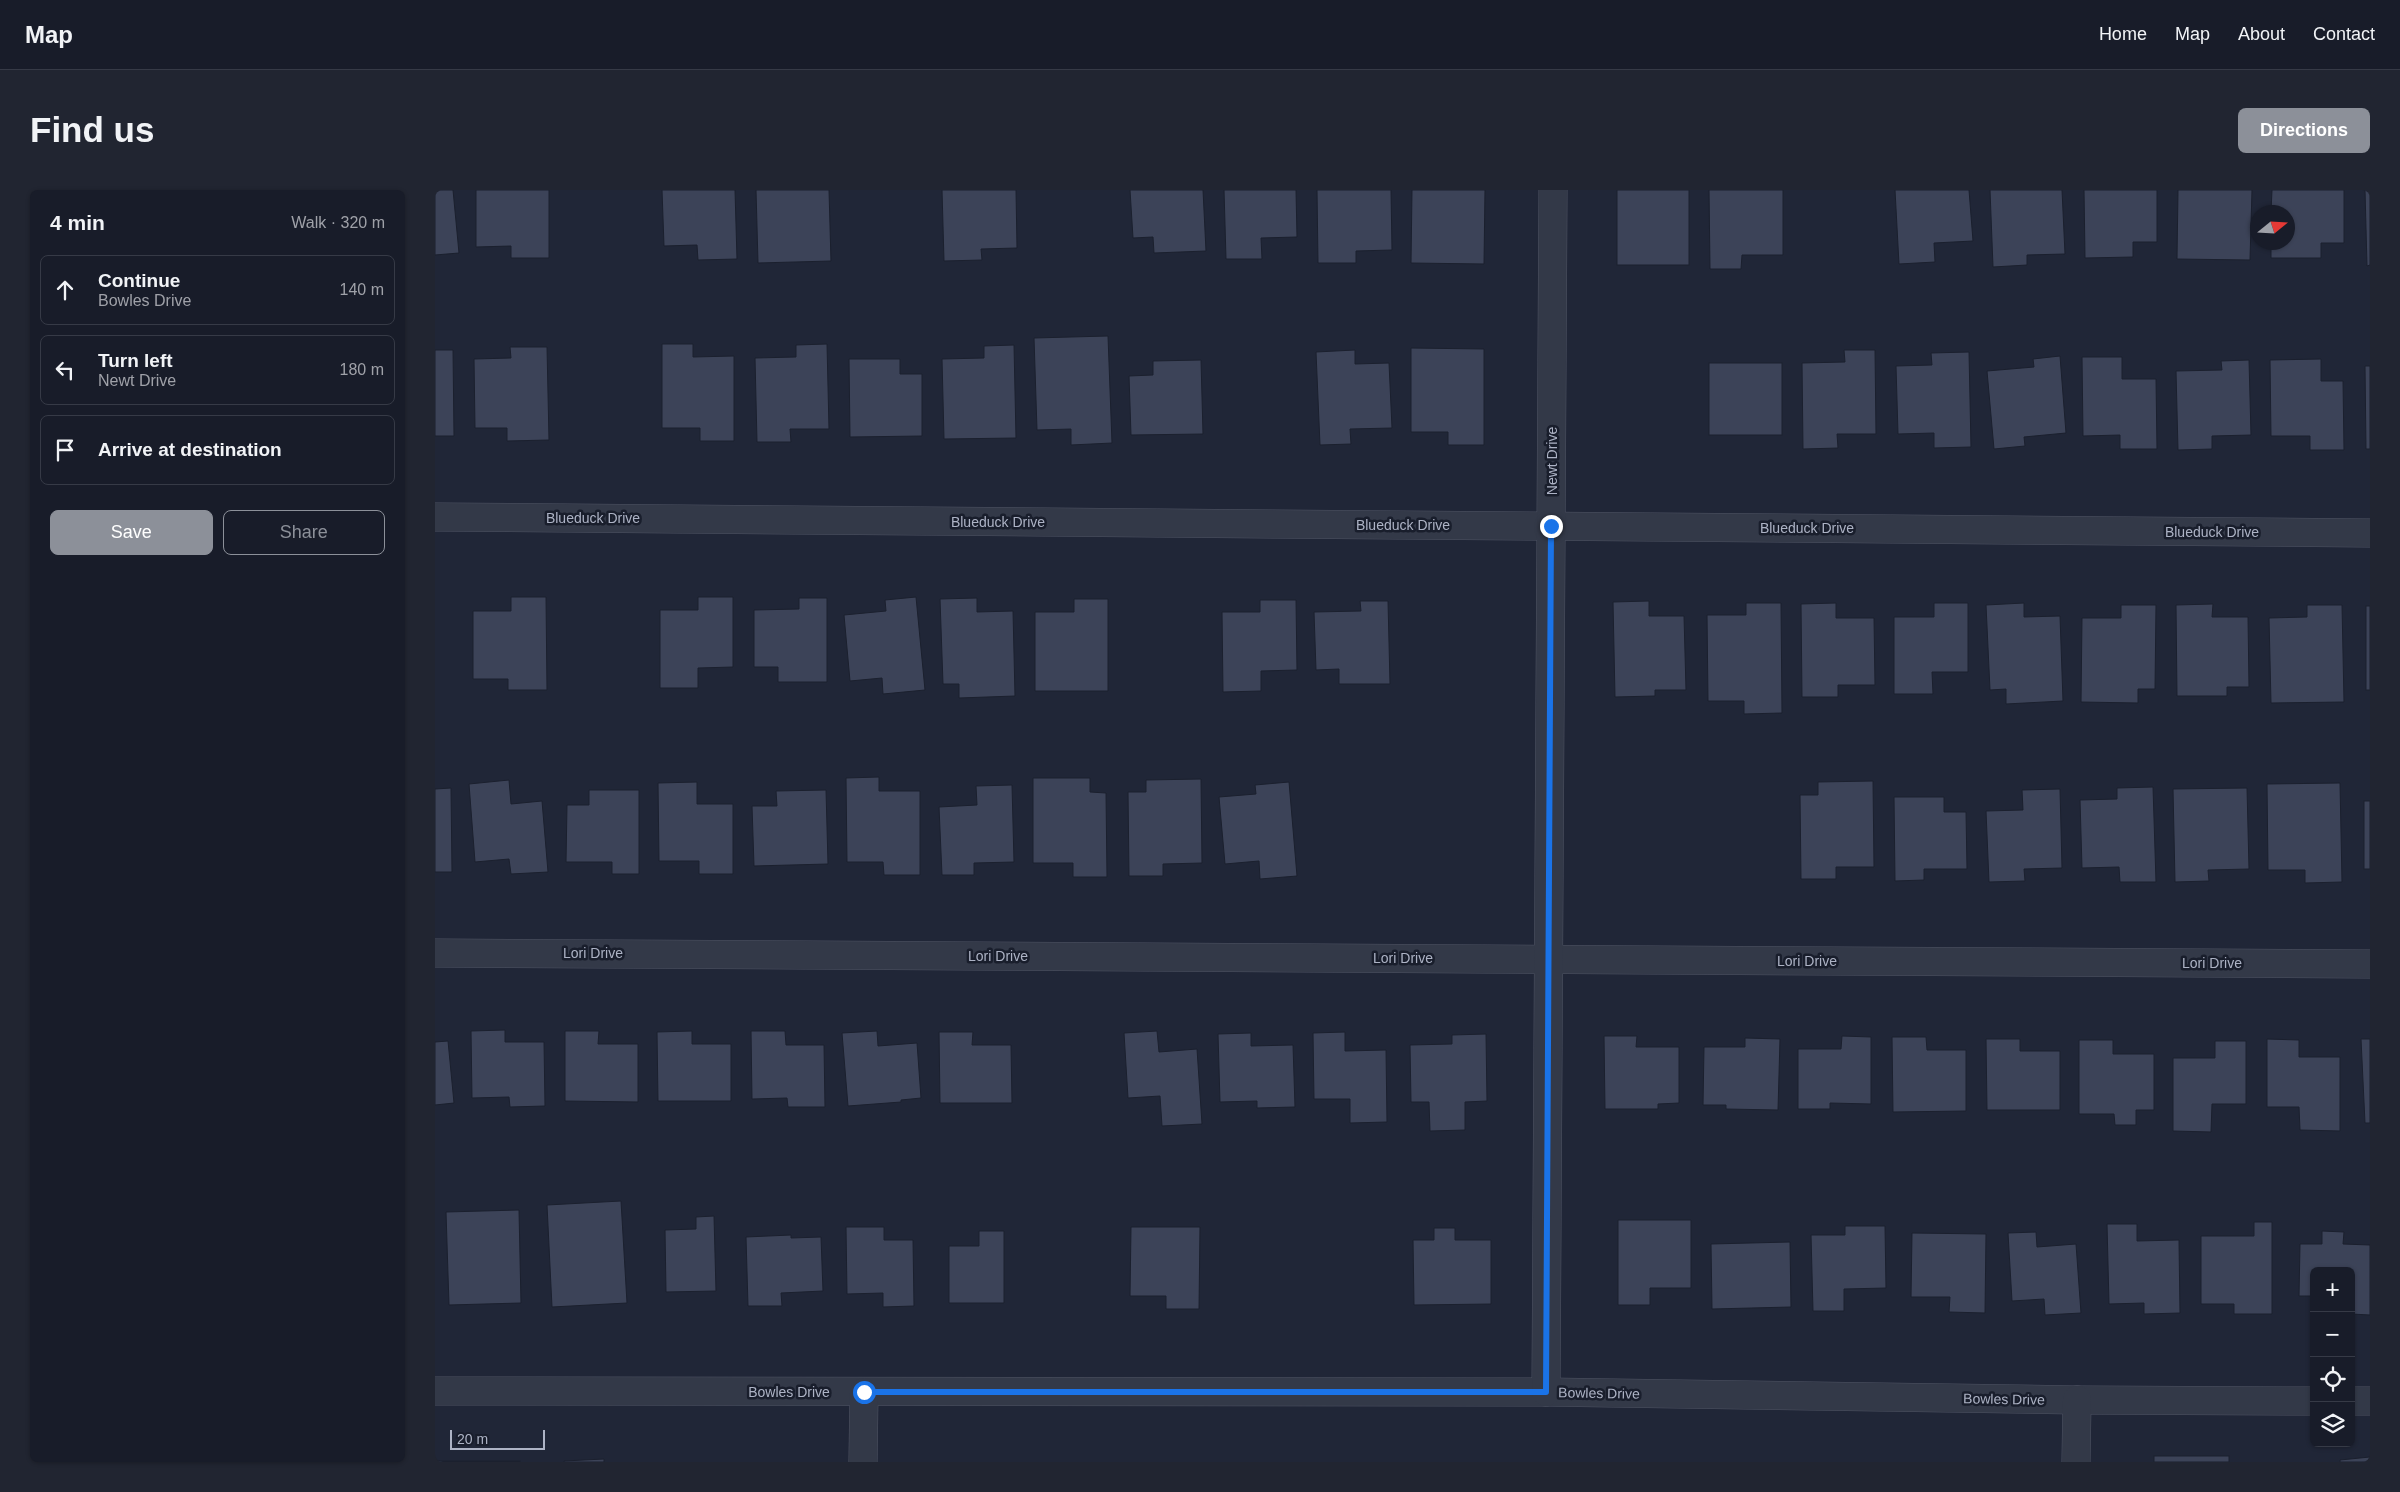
<!DOCTYPE html>
<meta charset="utf-8">
<style>
body{margin:0;font-family:Helvetica,sans-serif;background:#212531;color:#f1f3f6}
.controls{position:absolute;right:15px;bottom:15px;display:grid;overflow:hidden;border-radius:8px;box-shadow:0 1px 4px #0004}
.controls button{width:45px;height:45px;display:grid;place-items:center;padding:0;border:0;border-bottom:1px solid #363a46;background:#181c29;color:#f1f3f6;font:25px sans-serif}
.compass{position:absolute;left:1815px;top:15px;width:45px;height:45px;border-radius:50%;background:#181c29;box-shadow:0 1px 4px #0004;rotate:72deg}
.scale{position:absolute;left:15px;bottom:12px;width:95px;box-sizing:border-box;padding-left:5px;border:2px solid #adb3c5;border-top:0;font-size:14px;line-height:18px;white-space:nowrap;color:#adb3c5;-webkit-text-stroke:4px #191e2c;paint-order:stroke}
.stop{position:absolute;width:15px;height:15px;margin:-11px;border:4px solid #1a73e8;border-radius:50%;background:#fff}
.stop.end{background:#1a73e8;border-color:#fff;box-shadow:0 1px 5px #0008}
.list{margin:0;padding:0;list-style:none}
h2{display:flex;justify-content:space-between;align-items:center;height:65px;margin:0;padding:0 20px;font-size:21px}
h2 small{font-size:16px;font-weight:400;color:#9fa1a8}
.list li{display:grid;grid-template-columns:32px 1fr auto;gap:15px;align-items:center;box-sizing:border-box;height:70px;margin:0 10px 10px;padding:0 10px;border:1px solid #363a46;border-radius:8px}
.list b{display:block;font-size:19px;white-space:nowrap}
.list p{margin:0;font-size:16px;white-space:nowrap;color:#9fa1a8}
.list em{font-size:16px;font-style:normal;color:#9fa1a8}
.actions{display:flex;gap:10px;padding:15px 20px}
.actions a{flex:1;padding:11px 0;border:1px solid #8c9099;border-radius:8px;text-align:center;font-size:18px;color:#8c9099}
.actions .main{background:#8c9099;color:#fff}
.icon{flex:none;width:28px;height:28px;fill:none;stroke:currentColor;stroke-width:2;stroke-linecap:round;stroke-linejoin:round}
.map{position:relative;flex:none;width:1935px;height:1272px;overflow:hidden;border-radius:8px}
header{display:flex;align-items:center;gap:30px;box-sizing:border-box;height:70px;padding:0 25px;background:#181c29;border-bottom:1px solid #363a46}
header strong{font-size:24px}
nav{display:flex;gap:28px;margin-inline-start:auto;font-size:18px}
.intro{display:flex;align-items:center;justify-content:space-between;box-sizing:border-box;height:120px;padding:0 30px}
h1{margin:0;font-size:35px}
.button{padding:12px 22px;border-radius:8px;background:#8c9099;color:#fff;font-size:18px;font-weight:700}
main{display:flex;gap:30px;padding:0 30px}
aside{flex:1;background:#181c29;border-radius:8px;box-shadow:0 1px 4px #0004}
.map>svg:first-child{display:block}
</style>
<header>
<strong>Map</strong>
<nav><a>Home</a><a>Map</a><a>About</a><a>Contact</a></nav>
</header>
<div class="intro"><h1>Find us</h1><a class="button">Directions</a></div>
<main>
<aside>
<h2>4 min<small>Walk · 320 m</small></h2>
<ul class="list">
<li><svg class="icon" aria-label="ahead" viewBox="0 0 24 24"><path d="M12 20V5M6 11l6-6 6 6"/></svg><div><b>Continue</b><p>Bowles Drive</p></div><em>140 m</em></li>
<li><svg class="icon" aria-label="left" viewBox="0 0 24 24"><path d="M17 20v-9H6M10 6l-5 5 5 5"/></svg><div><b>Turn left</b><p>Newt Drive</p></div><em>180 m</em></li>
<li><svg class="icon" aria-label="arrive" viewBox="0 0 24 24"><path d="M6 21V4h12l-3 4 3 4H6"/></svg><div><b>Arrive at destination</b></div></li>
</ul>
<div class="actions"><a class="main">Save</a><a>Share</a></div>
</aside>
<div class="map">
<svg width="1935" height="1272" viewBox="0 0 1935 1272">
<rect width="100%" height="100%" fill="#202637"/>
<g fill="#3c4358" stroke="#1b202e">
<path d="M 0,0 L 18,0 L 24,63 L 0,65 Z"/>
<path d="M 41,0 L 114,0 L 114,68 L 76,68 L 76,56 L 41,57 Z"/>
<path d="M 227,0 L 300,0 L 302,69 L 263,70 L 262,55 L 229,56 Z"/>
<path d="M 321,0 L 394,0 L 396,71 L 323,73 Z"/>
<path d="M 507,0 L 581,0 L 582,58 L 546,59 L 547,70 L 509,71 Z"/>
<path d="M 695,0 L 768,0 L 771,61 L 719,63 L 718,47 L 698,48 Z"/>
<path d="M 789,0 L 861,0 L 862,47 L 826,48 L 827,69 L 791,69 Z"/>
<path d="M 882,0 L 956,0 L 957,60 L 921,61 L 921,73 L 883,73 Z"/>
<path d="M 977,0 L 1050,0 L 1049,74 L 976,73 Z"/>
<rect x="1182" y="0" width="72" height="75"/>
<path d="M 1274,0 L 1348,0 L 1348,65 L 1307,65 L 1306,79 L 1275,79 Z"/>
<path d="M 1460,0 L 1534,0 L 1538,51 L 1499,53 L 1500,72 L 1464,74 Z"/>
<path d="M 1555,0 L 1627,0 L 1630,64 L 1592,65 L 1592,75 L 1558,77 Z"/>
<path d="M 1649,0 L 1722,0 L 1722,52 L 1698,52 L 1698,67 L 1650,68 Z"/>
<path d="M 1743,0 L 1817,0 L 1815,70 L 1742,69 Z"/>
<path d="M 1837,0 L 1909,0 L 1909,53 L 1886,53 L 1886,68 L 1836,68 L 1836,52 L 1852,52 L 1852,22 L 1836,22 Z"/>
<path d="M 1930,0 L 1935,0 L 1935,75 L 1932,76 Z"/>
<path d="M 673,146 L 677,253 L 636,255 L 636,239 L 602,240 L 599,148 Z"/>
<path d="M 227,154 L 258,154 L 258,167 L 299,166 L 299,251 L 265,251 L 265,238 L 227,238 Z"/>
<path d="M 392,154 L 394,239 L 355,239 L 356,252 L 322,252 L 320,168 L 361,167 L 361,155 Z"/>
<path d="M 579,155 L 581,248 L 509,249 L 507,169 L 549,168 L 549,156 Z"/>
<path d="M 75,157 L 112,157 L 114,250 L 72,251 L 72,238 L 40,238 L 39,169 L 76,168 Z"/>
<path d="M 976,158 L 1049,159 L 1049,255 L 1013,255 L 1013,242 L 976,242 Z"/>
<path d="M 0,160 L 18,160 L 19,246 L 0,246 Z"/>
<path d="M 920,160 L 920,174 L 954,173 L 957,238 L 915,239 L 916,254 L 885,255 L 881,162 Z"/>
<path d="M 1409,160 L 1440,160 L 1441,244 L 1402,244 L 1403,258 L 1368,259 L 1367,173 L 1410,172 Z"/>
<path d="M 1534,162 L 1536,257 L 1499,258 L 1499,243 L 1463,244 L 1461,176 L 1497,175 L 1496,163 Z"/>
<path d="M 1625,166 L 1631,243 L 1589,247 L 1590,256 L 1559,259 L 1552,181 L 1599,177 L 1598,169 Z"/>
<path d="M 1647,167 L 1687,167 L 1687,189 L 1721,189 L 1722,259 L 1685,259 L 1685,245 L 1648,246 Z"/>
<path d="M 414,169 L 465,169 L 465,184 L 487,184 L 487,246 L 415,247 Z"/>
<path d="M 1886,169 L 1886,191 L 1908,191 L 1909,260 L 1875,260 L 1875,246 L 1836,246 L 1835,170 Z"/>
<path d="M 766,170 L 768,244 L 696,245 L 694,186 L 718,185 L 718,171 Z"/>
<path d="M 1814,170 L 1816,245 L 1777,246 L 1777,259 L 1743,260 L 1741,181 L 1787,180 L 1786,171 Z"/>
<rect x="1274" y="173" width="73" height="72"/>
<path d="M 1930,176 L 1935,176 L 1935,259 L 1931,259 Z"/>
<path d="M 76,407 L 111,407 L 112,500 L 73,500 L 73,489 L 38,489 L 38,421 L 76,421 Z"/>
<path d="M 263,407 L 298,407 L 298,477 L 263,478 L 263,498 L 225,498 L 225,420 L 263,420 Z"/>
<path d="M 481,407 L 490,500 L 448,504 L 447,488 L 415,491 L 409,425 L 451,421 L 450,410 Z"/>
<path d="M 364,408 L 392,408 L 392,492 L 343,492 L 343,477 L 319,477 L 319,420 L 364,419 Z"/>
<path d="M 542,408 L 542,422 L 578,421 L 580,506 L 524,508 L 524,494 L 508,494 L 505,409 Z"/>
<path d="M 639,409 L 673,409 L 673,501 L 600,501 L 600,422 L 639,422 Z"/>
<path d="M 825,410 L 861,410 L 862,480 L 826,481 L 826,501 L 788,502 L 787,422 L 825,422 Z"/>
<path d="M 925,411 L 953,411 L 955,494 L 904,494 L 904,479 L 881,480 L 879,422 L 926,421 Z"/>
<path d="M 1214,411 L 1214,426 L 1249,426 L 1251,500 L 1220,500 L 1220,506 L 1180,507 L 1178,412 Z"/>
<path d="M 1311,413 L 1346,413 L 1347,523 L 1309,524 L 1309,511 L 1273,511 L 1272,425 L 1311,425 Z"/>
<path d="M 1401,413 L 1401,428 L 1439,428 L 1440,495 L 1403,495 L 1403,507 L 1367,507 L 1366,414 Z"/>
<path d="M 1499,413 L 1533,413 L 1533,482 L 1497,482 L 1498,504 L 1459,504 L 1459,427 L 1499,427 Z"/>
<path d="M 1589,413 L 1589,427 L 1625,426 L 1628,511 L 1571,514 L 1571,499 L 1555,500 L 1551,415 Z"/>
<path d="M 1778,414 L 1777,427 L 1813,427 L 1814,497 L 1792,497 L 1792,506 L 1742,506 L 1741,415 Z"/>
<path d="M 1686,415 L 1721,415 L 1720,499 L 1703,499 L 1703,513 L 1646,512 L 1647,428 L 1686,428 Z"/>
<path d="M 1872,415 L 1907,415 L 1909,512 L 1836,513 L 1834,428 L 1872,427 Z"/>
<rect x="1931" y="416" width="4" height="84"/>
<path d="M 444,587 L 444,601 L 485,601 L 485,685 L 449,685 L 448,672 L 412,672 L 411,588 Z"/>
<path d="M 598,588 L 655,588 L 655,602 L 671,603 L 672,687 L 638,687 L 638,673 L 598,673 Z"/>
<path d="M 766,589 L 767,673 L 728,674 L 728,686 L 694,686 L 693,602 L 711,602 L 711,590 Z"/>
<path d="M 74,590 L 76,614 L 107,611 L 113,682 L 76,684 L 74,669 L 40,672 L 34,594 Z"/>
<path d="M 1438,591 L 1439,677 L 1401,677 L 1401,689 L 1366,689 L 1365,605 L 1383,605 L 1383,592 Z"/>
<path d="M 262,592 L 262,614 L 298,614 L 298,684 L 264,684 L 264,671 L 224,671 L 223,593 Z"/>
<path d="M 854,592 L 862,686 L 825,689 L 824,671 L 790,674 L 784,607 L 821,604 L 820,595 Z"/>
<path d="M 1905,593 L 1907,692 L 1870,693 L 1870,680 L 1833,680 L 1832,594 Z"/>
<path d="M 577,595 L 579,672 L 539,673 L 539,685 L 507,685 L 504,617 L 542,615 L 541,596 Z"/>
<path d="M 1718,597 L 1721,692 L 1685,692 L 1684,677 L 1647,678 L 1645,610 L 1682,609 L 1682,598 Z"/>
<path d="M 16,598 L 17,682 L 0,682 L 0,599 Z"/>
<path d="M 1812,598 L 1814,679 L 1773,680 L 1774,691 L 1740,692 L 1738,599 Z"/>
<path d="M 1625,599 L 1627,678 L 1589,679 L 1590,691 L 1554,692 L 1551,621 L 1588,620 L 1587,600 Z"/>
<path d="M 154,600 L 204,600 L 204,684 L 177,684 L 177,672 L 131,672 L 132,615 L 154,615 Z"/>
<path d="M 391,600 L 393,674 L 319,676 L 317,616 L 342,616 L 341,601 Z"/>
<path d="M 1459,607 L 1509,607 L 1509,622 L 1531,622 L 1532,679 L 1489,679 L 1489,690 L 1460,691 Z"/>
<rect x="1929" y="611" width="6" height="68"/>
<path d="M 70,840 L 70,852 L 109,852 L 110,916 L 75,917 L 74,907 L 37,908 L 36,841 Z"/>
<path d="M 130,841 L 164,841 L 163,854 L 203,854 L 203,912 L 130,911 Z"/>
<path d="M 257,841 L 257,854 L 296,854 L 296,911 L 223,911 L 222,842 Z"/>
<path d="M 316,841 L 350,841 L 351,855 L 389,855 L 390,917 L 353,917 L 352,908 L 317,909 Z"/>
<path d="M 442,841 L 443,856 L 482,853 L 486,908 L 466,910 L 466,912 L 413,916 L 407,843 Z"/>
<path d="M 722,841 L 724,862 L 762,859 L 767,934 L 727,936 L 725,906 L 693,908 L 689,843 Z"/>
<path d="M 504,842 L 538,842 L 537,855 L 576,855 L 577,913 L 505,913 Z"/>
<path d="M 910,842 L 910,861 L 951,860 L 952,932 L 915,933 L 915,909 L 879,909 L 878,843 Z"/>
<path d="M 816,843 L 816,856 L 858,855 L 860,917 L 822,918 L 822,911 L 785,912 L 783,844 Z"/>
<path d="M 1051,844 L 1052,911 L 1030,912 L 1030,940 L 995,941 L 994,912 L 976,912 L 975,855 L 1017,854 L 1017,845 Z"/>
<path d="M 1169,846 L 1202,846 L 1201,857 L 1244,857 L 1244,913 L 1223,914 L 1223,919 L 1170,919 Z"/>
<path d="M 1407,846 L 1436,847 L 1436,914 L 1395,913 L 1395,919 L 1363,919 L 1363,859 L 1406,859 Z"/>
<path d="M 1457,847 L 1491,847 L 1492,860 L 1531,860 L 1531,921 L 1458,922 Z"/>
<path d="M 1310,848 L 1345,849 L 1343,920 L 1291,919 L 1291,915 L 1268,915 L 1269,857 L 1310,857 Z"/>
<path d="M 1551,849 L 1585,849 L 1585,861 L 1625,861 L 1625,920 L 1552,920 Z"/>
<path d="M 1832,849 L 1864,850 L 1864,867 L 1905,867 L 1905,941 L 1865,940 L 1864,917 L 1832,917 Z"/>
<path d="M 1926,849 L 1935,849 L 1935,933 L 1930,933 Z"/>
<path d="M 1644,850 L 1678,850 L 1678,864 L 1719,864 L 1719,920 L 1701,920 L 1701,935 L 1680,935 L 1679,924 L 1644,924 Z"/>
<path d="M 13,851 L 19,913 L 0,915 L 0,852 Z"/>
<path d="M 1780,851 L 1811,851 L 1811,914 L 1777,914 L 1776,942 L 1738,941 L 1738,868 L 1780,868 Z"/>
<path d="M 186,1011 L 192,1113 L 117,1117 L 112,1015 Z"/>
<path d="M 84,1020 L 86,1113 L 14,1115 L 11,1022 Z"/>
<path d="M 279,1026 L 281,1101 L 231,1102 L 230,1040 L 261,1039 L 261,1027 Z"/>
<path d="M 1183,1030 L 1256,1030 L 1256,1098 L 1215,1098 L 1215,1115 L 1183,1115 Z"/>
<path d="M 1819,1032 L 1837,1032 L 1837,1124 L 1799,1124 L 1799,1114 L 1766,1114 L 1766,1046 L 1819,1046 Z"/>
<path d="M 1672,1034 L 1702,1034 L 1702,1051 L 1744,1050 L 1745,1123 L 1709,1124 L 1709,1113 L 1674,1114 Z"/>
<path d="M 1410,1036 L 1450,1036 L 1451,1098 L 1409,1099 L 1409,1121 L 1378,1121 L 1376,1045 L 1410,1045 Z"/>
<path d="M 411,1037 L 449,1037 L 449,1050 L 478,1050 L 479,1116 L 448,1117 L 448,1103 L 412,1104 Z"/>
<path d="M 696,1037 L 765,1037 L 764,1119 L 731,1119 L 731,1106 L 695,1106 Z"/>
<path d="M 999,1038 L 1020,1038 L 1020,1050 L 1056,1050 L 1056,1114 L 979,1115 L 978,1050 L 999,1050 Z"/>
<path d="M 544,1041 L 569,1041 L 569,1113 L 514,1113 L 514,1056 L 544,1056 Z"/>
<path d="M 1887,1041 L 1909,1042 L 1908,1054 L 1935,1055 L 1935,1125 L 1916,1124 L 1916,1081 L 1879,1081 L 1879,1106 L 1864,1106 L 1865,1054 L 1887,1054 Z"/>
<path d="M 1601,1042 L 1602,1057 L 1641,1054 L 1646,1123 L 1610,1125 L 1609,1109 L 1577,1111 L 1573,1043 Z"/>
<path d="M 1477,1043 L 1551,1044 L 1550,1123 L 1514,1122 L 1515,1107 L 1476,1107 Z"/>
<path d="M 356,1045 L 356,1048 L 386,1047 L 388,1101 L 346,1103 L 347,1116 L 313,1116 L 311,1047 Z"/>
<path d="M 1355,1052 L 1356,1117 L 1277,1119 L 1276,1054 Z"/>
<rect x="1719" y="1266" width="75" height="6"/>
<path d="M 1935,1267 L 1935,1272 L 1905,1272 L 1905,1270 Z"/>
<path d="M 169,1269 L 169,1272 L 129,1272 L 129,1271 Z"/>
<rect x="3" y="1271" width="82" height="1"/>
</g>
<g fill="none" stroke-linecap="round" stroke-linejoin="round">
<defs>
<g id="minor">
<path d="M 0,327 L 1935,343"/>
<path d="M 0,763 L 1935,774"/>
<path d="M 0,1201 L 1111,1202 L 1642,1210 L 1879,1211"/>
<path d="M 1111,1202 L 1118,0"/>
<path d="M 1916,1211 L 1935,1211"/>
<path d="M 428,1272 L 429,1202"/>
<path d="M 1641,1272 L 1642,1210"/>
</g>
</defs>
<use href="#minor" stroke="#4e5363" stroke-width="29"/>
<use href="#minor" stroke="#333948" stroke-width="28"/>
</g>
<g fill="none" stroke-linecap="round" stroke-linejoin="round">
<path stroke="#1a73e8" stroke-width="6" d="M 429,1202 L 1111,1202 L 1116,336"/>
</g>
<g text-anchor="middle" dominant-baseline="central" stroke-width="5" stroke-linejoin="round" paint-order="stroke">
<g font-size="14" fill="#adb3c5" stroke="#191e2c">
<text transform="translate(1117 271) rotate(-90)">Newt Drive</text>
<text x="158" y="328">Blueduck Drive</text>
<text x="563" y="332">Blueduck Drive</text>
<text x="968" y="335">Blueduck Drive</text>
<text x="1372" y="338">Blueduck Drive</text>
<text x="1777" y="342">Blueduck Drive</text>
<text x="158" y="763">Lori Drive</text>
<text x="563" y="766">Lori Drive</text>
<text x="968" y="768">Lori Drive</text>
<text x="1372" y="771">Lori Drive</text>
<text x="1777" y="773">Lori Drive</text>
<text x="354" y="1202">Bowles Drive</text>
<text transform="translate(1164 1203) rotate(1)">Bowles Drive</text>
<text transform="translate(1569 1209) rotate(1)">Bowles Drive</text>
</g>
</g>
</svg>
<div class="controls">
<button>+</button>
<button>−</button>
<button><svg class="icon" aria-label="locate" viewBox="0 0 24 24"><circle cx="12" cy="12" r="6"/><path d="M12 2v4M12 18v4M2 12h4M18 12h4"/></svg></button>
<button><svg class="icon" aria-label="layers" viewBox="0 0 24 24"><path d="M12 4l9 5-9 5-9-5zM3 14l9 5 9-5"/></svg></button>
</div>
<svg class="compass" viewBox="-18 -18 36 36"><path d="M0-13l5 13h-10z" fill="#e53935"/><path d="M0 13l5-13h-10z" fill="#9fa1a8"/></svg>
<div class="scale">20 m</div>
<div class="stop" style="left:429px;top:1202px"></div>
<div class="stop end" style="left:1116px;top:336px"></div>
</div>
</main>
